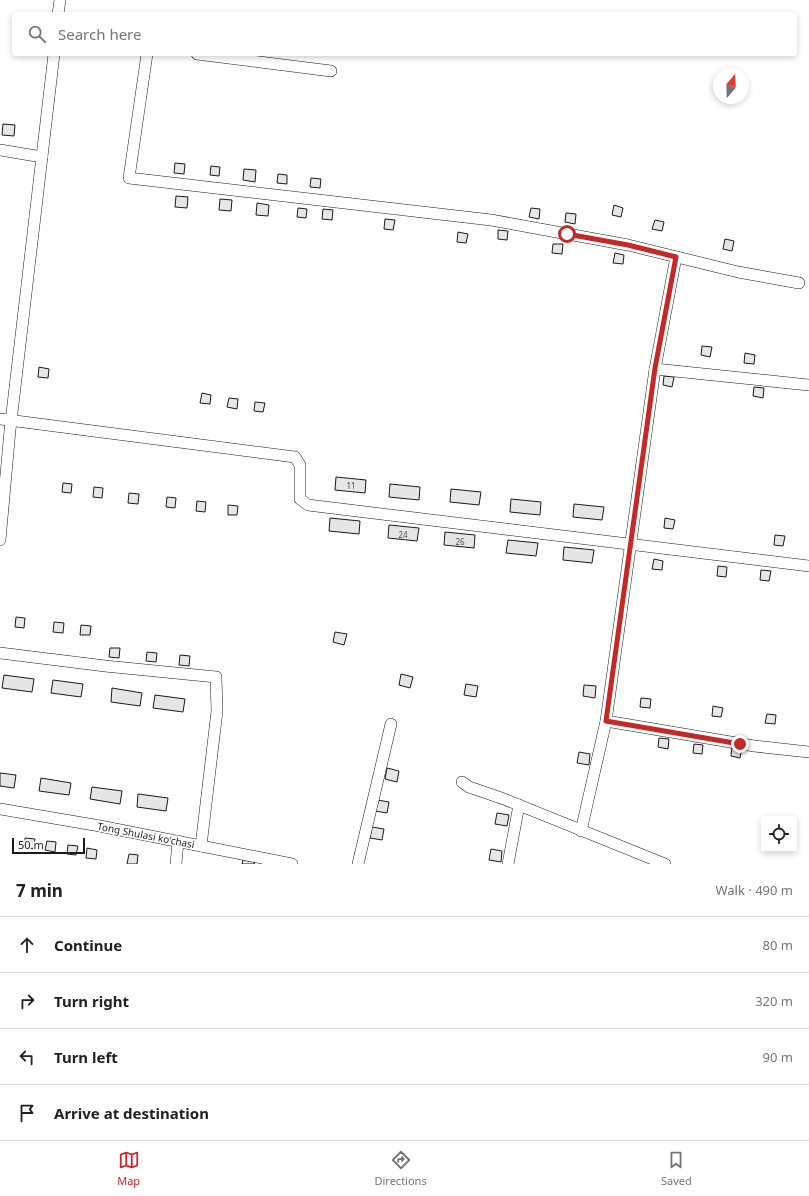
<!DOCTYPE html>
<meta charset="utf-8">
<style>
body{margin:0;font-family:"Noto Sans",sans-serif;background:#f6f6f6;color:#202124}
.controls{position:absolute;right:12px;bottom:12px;display:grid;overflow:hidden;border-radius:4px;box-shadow:0 2px 6px #0003}
.controls button{width:36px;height:36px;display:grid;place-items:center;padding:0;border:0;border-bottom:1px solid #e0e0e0;background:#fff;color:#202124;font:20px sans-serif}
.compass{position:absolute;left:713px;top:68px;width:36px;height:36px;border-radius:50%;background:#fff;box-shadow:0 2px 6px #0003;rotate:19deg}
.scale{position:absolute;left:12px;bottom:10px;width:73px;box-sizing:border-box;padding-left:4px;border:2px solid #1a1a1a;border-top:0;font-size:11px;line-height:14px;white-space:nowrap;color:#1a1a1a;-webkit-text-stroke:3px #fff;paint-order:stroke}
.stop{position:absolute;width:12px;height:12px;margin:-9px;border:3px solid #c62828;border-radius:50%;background:#fff}
.stop.end{background:#c62828;border-color:#fff;box-shadow:0 1px 4px #0008}
.list{margin:0;padding:0;list-style:none}
h2{display:flex;justify-content:space-between;align-items:center;height:52px;margin:0;padding:0 16px;font-size:17px}
h2 small{font-size:13px;font-weight:400;color:#757577}
.list li{display:grid;grid-template-columns:26px 1fr auto;gap:12px;align-items:center;box-sizing:border-box;height:56px;padding:0 16px;border-top:1px solid #e0e0e0}
.list b{display:block;font-size:15px;white-space:nowrap}
.list em{font-size:13px;font-style:normal;color:#757577}
.icon{flex:none;width:22px;height:22px;fill:none;stroke:currentColor;stroke-width:2;stroke-linecap:round;stroke-linejoin:round}
.map{position:relative;flex:none;width:809px;height:864px;overflow:hidden}
.search{position:absolute;background:#fff;box-shadow:0 2px 6px #0003;left:12px;right:12px;top:12px;height:44px;display:flex;align-items:center;gap:10px;box-sizing:border-box;padding:0 14px;border-radius:4px;color:#757577;font-size:15px}
.sheet{height:276px;background:#fff}
nav{display:flex;justify-content:space-around;align-items:center;box-sizing:border-box;height:56px;border-top:1px solid #e0e0e0;background:#fff;font-size:11px;color:#757577}
nav a{display:grid;justify-items:center;gap:2px}
nav .on{color:#c62828}
.map>svg:first-child{display:block}
</style>
<div class="map">
<svg width="809" height="864" viewBox="0 0 809 864">
<rect width="100%" height="100%" fill="#fff"/>
<g fill="#e6e6e6" stroke="#1a1a1a">
<path d="M 3,124 L 15,125 L 14,136 L 2,135 Z"/>
<path d="M 175,163 L 185,164 L 184,174 L 174,173 Z"/>
<path d="M 211,166 L 220,167 L 219,176 L 210,175 Z"/>
<path d="M 244,169 L 256,170 L 255,182 L 243,180 Z"/>
<path d="M 278,174 L 287,175 L 287,184 L 277,183 Z"/>
<path d="M 311,178 L 321,179 L 320,188 L 310,187 Z"/>
<path d="M 176,196 L 188,197 L 187,208 L 175,207 Z"/>
<path d="M 220,199 L 232,200 L 231,211 L 219,210 Z"/>
<path d="M 257,203 L 269,205 L 268,216 L 256,215 Z"/>
<path d="M 614,205 L 623,208 L 621,217 L 612,215 Z"/>
<path d="M 298,208 L 307,209 L 306,218 L 297,217 Z"/>
<path d="M 531,208 L 540,209 L 539,219 L 529,217 Z"/>
<path d="M 323,209 L 333,210 L 332,220 L 322,219 Z"/>
<path d="M 566,213 L 576,214 L 575,224 L 565,222 Z"/>
<path d="M 385,219 L 395,220 L 393,230 L 384,229 Z"/>
<path d="M 655,220 L 664,222 L 662,231 L 652,229 Z"/>
<path d="M 498,230 L 508,231 L 507,240 L 498,239 Z"/>
<path d="M 458,232 L 468,234 L 466,243 L 457,242 Z"/>
<path d="M 725,239 L 734,241 L 732,251 L 723,249 Z"/>
<path d="M 553,244 L 563,244 L 562,254 L 552,253 Z"/>
<path d="M 615,253 L 624,255 L 623,264 L 613,263 Z"/>
<path d="M 702,346 L 712,347 L 710,357 L 701,355 Z"/>
<path d="M 745,353 L 755,355 L 754,364 L 744,363 Z"/>
<path d="M 39,367 L 49,369 L 48,378 L 38,377 Z"/>
<path d="M 664,376 L 674,377 L 672,387 L 663,385 Z"/>
<path d="M 754,387 L 764,388 L 763,398 L 753,396 Z"/>
<path d="M 202,393 L 211,395 L 210,404 L 200,403 Z"/>
<path d="M 229,398 L 238,399 L 237,409 L 227,407 Z"/>
<path d="M 255,402 L 265,403 L 263,412 L 254,411 Z"/>
<path d="M 336,477 L 366,480 L 365,493 L 335,490 Z"/>
<path d="M 63,483 L 72,484 L 71,493 L 62,492 Z"/>
<path d="M 390,484 L 420,487 L 419,500 L 389,497 Z"/>
<path d="M 94,487 L 103,488 L 102,498 L 93,497 Z"/>
<path d="M 451,489 L 481,492 L 479,505 L 450,502 Z"/>
<path d="M 129,493 L 139,494 L 138,504 L 128,503 Z"/>
<path d="M 167,497 L 176,498 L 175,508 L 166,507 Z"/>
<path d="M 511,499 L 541,502 L 540,515 L 510,512 Z"/>
<path d="M 197,501 L 206,502 L 205,512 L 196,511 Z"/>
<path d="M 574,504 L 604,507 L 602,520 L 573,517 Z"/>
<path d="M 228,505 L 238,506 L 237,515 L 228,515 Z"/>
<path d="M 330,518 L 360,521 L 359,534 L 329,531 Z"/>
<path d="M 665,518 L 675,520 L 673,529 L 664,528 Z"/>
<path d="M 389,525 L 419,528 L 417,541 L 388,538 Z"/>
<path d="M 445,532 L 475,535 L 474,548 L 444,545 Z"/>
<path d="M 775,535 L 785,536 L 783,546 L 774,545 Z"/>
<path d="M 508,540 L 538,543 L 536,556 L 506,553 Z"/>
<path d="M 564,547 L 594,550 L 592,563 L 563,560 Z"/>
<path d="M 654,559 L 663,561 L 662,570 L 652,569 Z"/>
<path d="M 718,566 L 727,567 L 726,577 L 717,576 Z"/>
<path d="M 761,570 L 771,571 L 769,581 L 760,580 Z"/>
<path d="M 16,617 L 25,618 L 24,628 L 15,627 Z"/>
<path d="M 54,622 L 64,623 L 63,633 L 53,632 Z"/>
<path d="M 81,625 L 91,626 L 90,635 L 80,635 Z"/>
<path d="M 335,632 L 347,634 L 344,645 L 333,642 Z"/>
<path d="M 110,648 L 120,648 L 119,658 L 109,657 Z"/>
<path d="M 147,652 L 157,653 L 156,662 L 146,661 Z"/>
<path d="M 180,655 L 190,656 L 189,666 L 179,665 Z"/>
<path d="M 401,674 L 413,677 L 410,688 L 399,685 Z"/>
<path d="M 4,675 L 34,679 L 32,692 L 2,688 Z"/>
<path d="M 53,680 L 83,684 L 81,697 L 51,693 Z"/>
<path d="M 466,684 L 478,686 L 476,697 L 464,695 Z"/>
<path d="M 584,685 L 596,686 L 595,698 L 583,696 Z"/>
<path d="M 112,688 L 142,693 L 140,706 L 111,702 Z"/>
<path d="M 155,695 L 185,699 L 183,712 L 153,708 Z"/>
<path d="M 641,698 L 651,699 L 650,708 L 640,707 Z"/>
<path d="M 713,706 L 723,708 L 721,717 L 712,716 Z"/>
<path d="M 767,714 L 776,715 L 775,724 L 765,723 Z"/>
<path d="M 659,738 L 669,739 L 668,749 L 658,747 Z"/>
<path d="M 694,744 L 703,745 L 702,754 L 693,753 Z"/>
<path d="M 732,747 L 742,748 L 740,758 L 731,756 Z"/>
<path d="M 579,752 L 590,754 L 589,765 L 577,763 Z"/>
<path d="M 387,768 L 399,771 L 397,782 L 385,779 Z"/>
<path d="M 0,773 L 16,775 L 14,788 L 0,786 Z"/>
<path d="M 41,778 L 71,783 L 69,795 L 39,791 Z"/>
<path d="M 92,787 L 122,791 L 120,804 L 90,799 Z"/>
<path d="M 138,794 L 168,798 L 166,811 L 137,807 Z"/>
<path d="M 377,800 L 389,802 L 387,813 L 375,811 Z"/>
<path d="M 497,813 L 509,815 L 507,826 L 495,824 Z"/>
<path d="M 372,827 L 384,829 L 382,840 L 370,838 Z"/>
<path d="M 25,838 L 35,839 L 33,849 L 24,847 Z"/>
<path d="M 47,841 L 56,842 L 55,852 L 45,850 Z"/>
<path d="M 68,845 L 78,846 L 76,855 L 67,854 Z"/>
<path d="M 87,848 L 97,850 L 96,859 L 86,858 Z"/>
<path d="M 491,849 L 502,851 L 501,862 L 489,860 Z"/>
<path d="M 129,854 L 138,855 L 137,864 L 127,864 Z"/>
<path d="M 243,860 L 255,862 L 254,864 L 242,864 Z"/>
</g>
<g fill="none" stroke-linecap="round" stroke-linejoin="round">
<defs>
<g id="minor">
<path d="M 58,14 L 60,0"/>
<path d="M 147,54 L 129,178 L 491,220 L 628,245 L 738,272 L 799,283"/>
<path d="M 197,54 L 331,71"/>
<path d="M 0,150 L 42,157"/>
<path d="M 655,369 L 809,385"/>
<path d="M 0,419 L 295,457 L 300,465 L 300,499 L 308,505 L 809,566"/>
<path d="M 0,540 L 10,430 L 54,54"/>
<path d="M 0,653 L 105,666 L 216,677 L 217,711 L 201,846"/>
<path d="M 606,721 L 754,746 L 809,752"/>
<path d="M 462,782 L 469,787 L 504,799 L 665,864"/>
<path d="M 0,809 L 100,826 L 292,864"/>
<path d="M 581,831 L 606,721 L 655,369 L 676,257"/>
<path d="M 176,864 L 178,841"/>
<path d="M 358,864 L 391,724"/>
<path d="M 508,864 L 519,805"/>
</g>
</defs>
<use href="#minor" stroke="#1a1a1a" stroke-width="12"/>
<use href="#minor" stroke="#fff" stroke-width="11"/>
</g>
<g fill="none" stroke-linecap="round" stroke-linejoin="round">
<path stroke="#c62828" stroke-width="5" d="M 567,234 L 628,245 L 676,257 L 655,368 L 606,721 L 740,744"/>
</g>
<g text-anchor="middle" dominant-baseline="central" stroke-width="3" stroke-linejoin="round" paint-order="stroke">
<g font-size="8" fill="#4d4d4d">
<text x="351" y="485">11</text>
<text x="403" y="534">24</text>
<text x="460" y="541">26</text>
</g>
<g font-size="10" fill="#1a1a1a" stroke="#fff">
<text transform="translate(146 835) rotate(11)">Tong Shulasi ko'chasi</text>
</g>
</g>
</svg>
<div class="controls">
<button><svg class="icon" aria-label="locate" viewBox="0 0 24 24"><circle cx="12" cy="12" r="6"/><path d="M12 2v4M12 18v4M2 12h4M18 12h4"/></svg></button>
</div>
<svg class="compass" viewBox="-18 -18 36 36"><path d="M0-13l5 13h-10z" fill="#e53935"/><path d="M0 13l5-13h-10z" fill="#757577"/></svg>
<div class="scale">50 m</div>
<div class="stop" style="left:567px;top:234px"></div>
<div class="stop end" style="left:740px;top:744px"></div>
<div class="search"><svg class="icon" aria-label="search" viewBox="0 0 24 24"><circle cx="10" cy="10" r="6"/><path d="M15 15l6 6"/></svg>Search here</div>
</div>
<section class="sheet">
<h2>7 min<small>Walk · 490 m</small></h2>
<ul class="list">
<li><svg class="icon" aria-label="ahead" viewBox="0 0 24 24"><path d="M12 20V5M6 11l6-6 6 6"/></svg><div><b>Continue</b></div><em>80 m</em></li>
<li><svg class="icon" aria-label="right" viewBox="0 0 24 24"><path d="M7 20v-9h11M14 6l5 5-5 5"/></svg><div><b>Turn right</b></div><em>320 m</em></li>
<li><svg class="icon" aria-label="left" viewBox="0 0 24 24"><path d="M17 20v-9H6M10 6l-5 5 5 5"/></svg><div><b>Turn left</b></div><em>90 m</em></li>
<li><svg class="icon" aria-label="arrive" viewBox="0 0 24 24"><path d="M6 21V4h12l-3 4 3 4H6"/></svg><div><b>Arrive at destination</b></div></li>
</ul>
</section>
<nav>
<a class="on"><svg class="icon" aria-label="map" viewBox="0 0 24 24"><path d="M3 6l6-2 6 2 6-2v14l-6 2-6-2-6 2zM9 4v14M15 6v14"/></svg>Map</a>
<a><svg class="icon" aria-label="directions" viewBox="0 0 24 24"><path d="M12 3l9 9-9 9-9-9zM9 14v-3h6M13 9l2 2-2 2"/></svg>Directions</a>
<a><svg class="icon" aria-label="saved" viewBox="0 0 24 24"><path d="M7 4h10v16l-5-4-5 4z"/></svg>Saved</a>
</nav>
